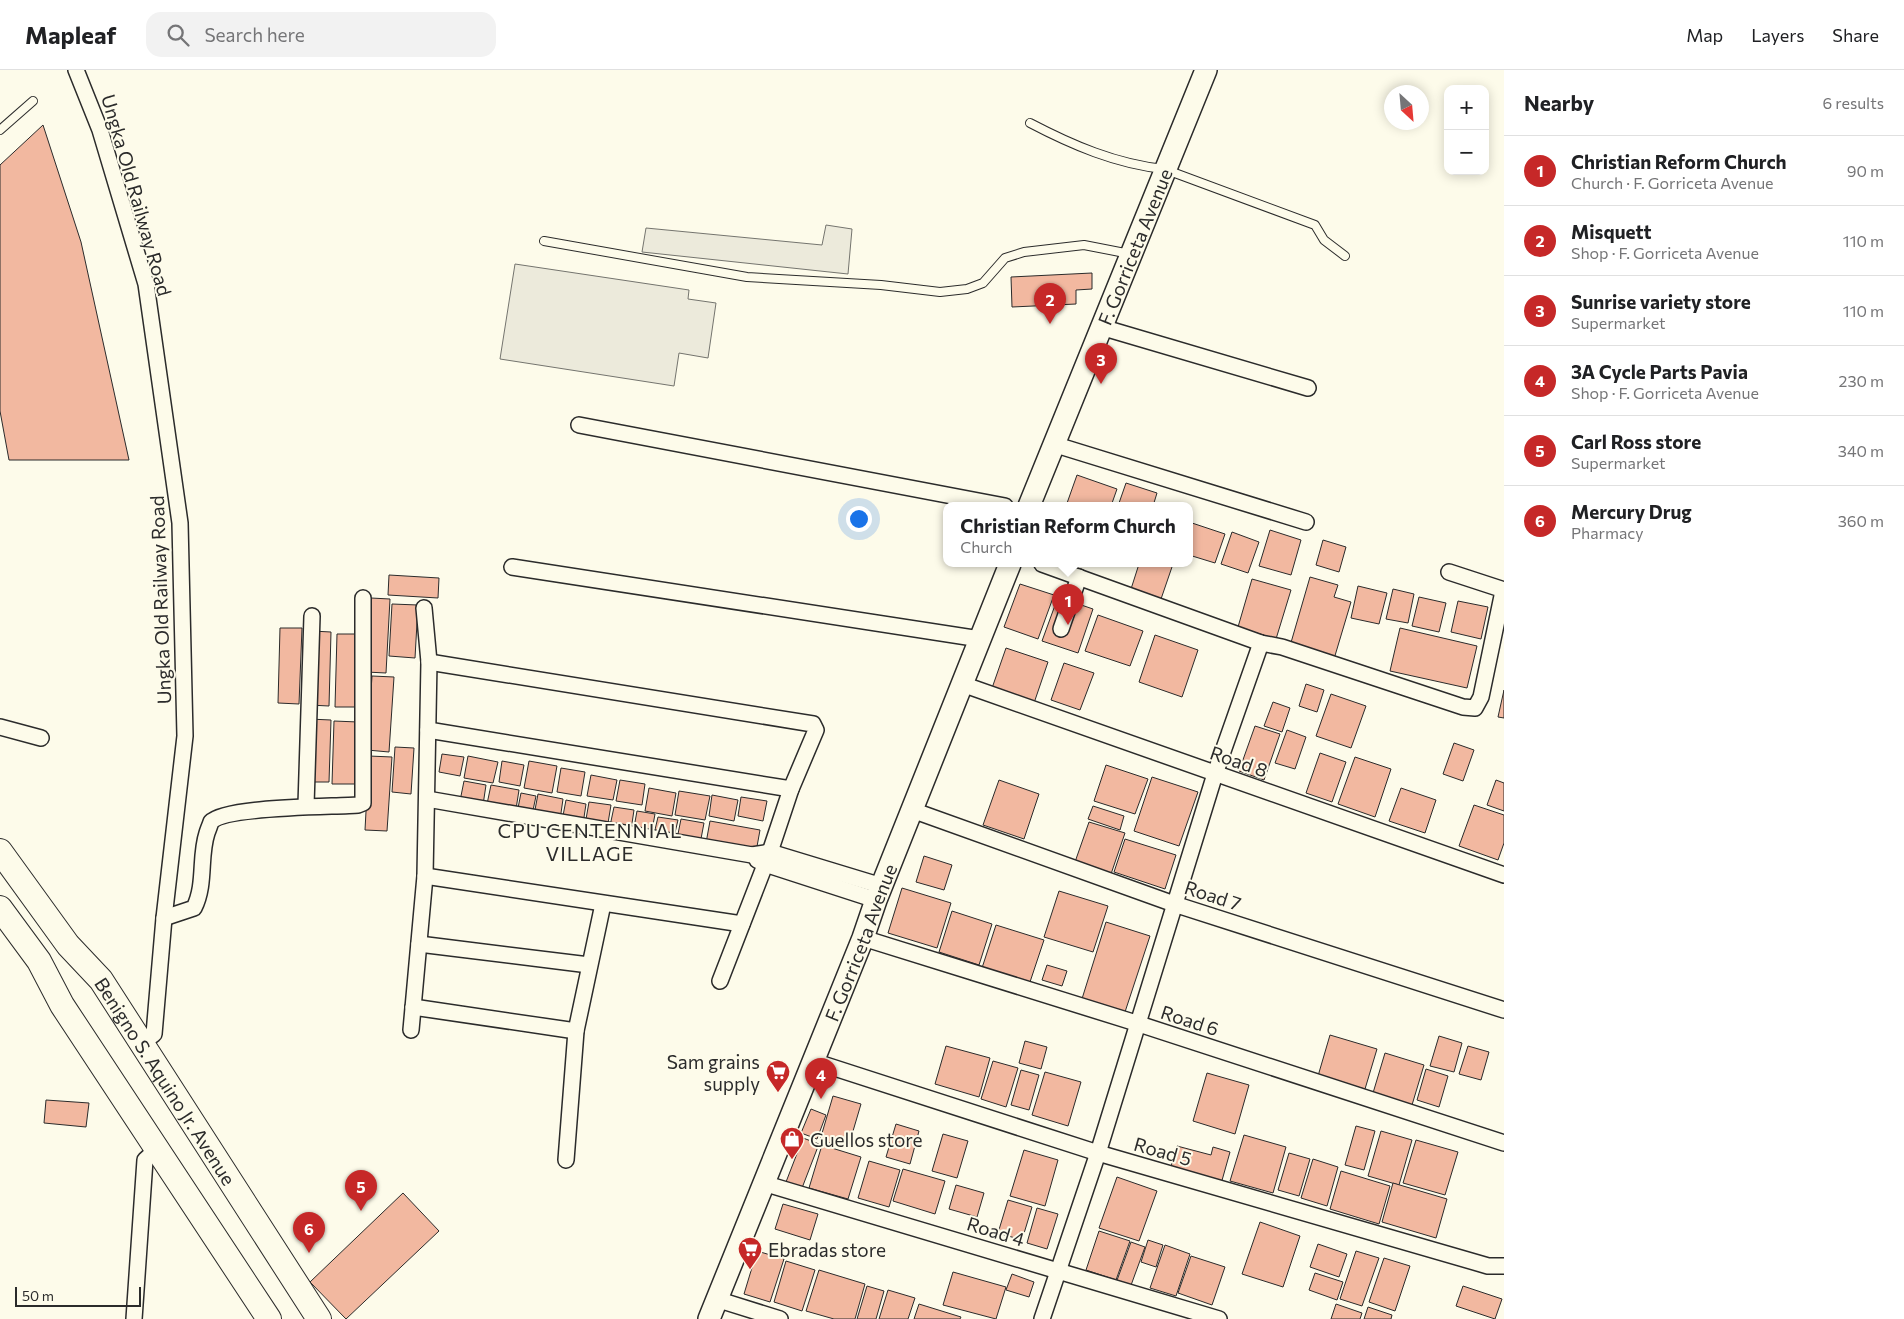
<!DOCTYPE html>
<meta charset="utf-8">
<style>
body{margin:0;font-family:Commissioner,sans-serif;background:#f2f2f2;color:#202124}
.controls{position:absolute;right:15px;top:15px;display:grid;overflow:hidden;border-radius:10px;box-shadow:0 2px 12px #0003}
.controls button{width:45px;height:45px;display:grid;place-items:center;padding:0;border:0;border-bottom:1px solid #e0e0e0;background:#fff;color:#202124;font:25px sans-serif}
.compass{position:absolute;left:1384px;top:15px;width:45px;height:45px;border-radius:50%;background:#fff;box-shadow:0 2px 12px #0003;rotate:154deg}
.scale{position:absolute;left:15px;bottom:12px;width:126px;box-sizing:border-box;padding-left:5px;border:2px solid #2b2b2b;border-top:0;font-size:14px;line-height:18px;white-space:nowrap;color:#2b2b2b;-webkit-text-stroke:4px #fdfbea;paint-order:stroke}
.you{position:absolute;left:858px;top:448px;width:18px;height:18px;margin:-12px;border:4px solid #fff;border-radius:50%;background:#1a73e8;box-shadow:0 0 0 8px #1a73e833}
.badge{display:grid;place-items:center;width:32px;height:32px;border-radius:50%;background:#c62828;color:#fff;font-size:16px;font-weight:700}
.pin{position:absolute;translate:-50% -41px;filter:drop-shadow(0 1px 2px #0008)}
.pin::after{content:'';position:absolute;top:26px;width:18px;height:15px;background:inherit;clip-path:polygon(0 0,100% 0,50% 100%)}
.popup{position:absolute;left:943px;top:432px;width:250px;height:65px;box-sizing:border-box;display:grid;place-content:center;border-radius:10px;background:#fff;filter:drop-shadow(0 1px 4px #0005);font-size:16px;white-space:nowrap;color:#757577}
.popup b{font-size:19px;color:#202124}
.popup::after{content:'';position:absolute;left:50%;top:100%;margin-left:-10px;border:10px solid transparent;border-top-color:#fff}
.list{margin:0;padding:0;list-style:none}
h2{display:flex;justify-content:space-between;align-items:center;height:65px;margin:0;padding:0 20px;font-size:21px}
h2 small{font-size:16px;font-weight:400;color:#757577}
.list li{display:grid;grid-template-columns:32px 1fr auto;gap:15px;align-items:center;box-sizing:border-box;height:70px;padding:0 20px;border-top:1px solid #e0e0e0}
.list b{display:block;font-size:19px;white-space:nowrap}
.list p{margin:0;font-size:16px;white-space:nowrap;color:#757577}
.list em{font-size:16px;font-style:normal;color:#757577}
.icon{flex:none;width:28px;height:28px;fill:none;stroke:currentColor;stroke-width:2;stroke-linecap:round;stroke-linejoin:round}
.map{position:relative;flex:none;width:1504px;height:1249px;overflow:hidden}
header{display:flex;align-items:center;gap:30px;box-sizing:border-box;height:70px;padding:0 25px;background:#fff;border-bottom:1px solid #e0e0e0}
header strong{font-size:24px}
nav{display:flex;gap:28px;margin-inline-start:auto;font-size:18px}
.search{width:350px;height:45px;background:#f2f2f2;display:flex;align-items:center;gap:12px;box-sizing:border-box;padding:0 18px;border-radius:15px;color:#757577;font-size:19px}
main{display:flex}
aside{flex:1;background:#fff}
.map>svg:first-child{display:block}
</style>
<header>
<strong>Mapleaf</strong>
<div class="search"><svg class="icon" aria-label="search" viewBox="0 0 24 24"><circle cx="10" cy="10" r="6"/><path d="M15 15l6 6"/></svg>Search here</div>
<nav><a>Map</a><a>Layers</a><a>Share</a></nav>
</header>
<main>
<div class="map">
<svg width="1504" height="1249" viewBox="0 0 1504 1249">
<rect width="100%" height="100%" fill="#fdfbea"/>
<g fill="#eceadb" stroke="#74746e">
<path d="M 826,155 L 852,159 L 848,204 L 642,182 L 646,158 L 822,175 Z"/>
<path d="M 515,194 L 689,220 L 688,229 L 716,233 L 708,288 L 679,283 L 674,316 L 500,289 Z"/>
</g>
<g fill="#f2b8a0" stroke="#2b2b2b">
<path d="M 43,55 L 81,172 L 129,390 L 9,390 L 0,341 L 0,95 Z"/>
<path d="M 1092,203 L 1092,219 L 1076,220 L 1076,234 L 1012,237 L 1011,207 Z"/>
<path d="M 1077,405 L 1117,419 L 1111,436 L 1066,436 Z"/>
<path d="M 1126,413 L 1157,423 L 1153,436 L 1118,436 Z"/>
<path d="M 1192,453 L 1225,464 L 1215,493 L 1189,485 L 1189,460 Z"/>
<path d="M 1270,460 L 1301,470 L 1291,505 L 1259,496 Z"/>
<path d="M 1232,462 L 1259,472 L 1248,503 L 1221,494 Z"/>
<path d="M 1323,470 L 1346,477 L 1339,502 L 1316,495 Z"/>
<path d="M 1139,494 L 1173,494 L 1161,529 L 1131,519 Z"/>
<path d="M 389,505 L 439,508 L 438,528 L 388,525 Z"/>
<path d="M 1310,507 L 1338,515 L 1334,527 L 1351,532 L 1334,589 L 1290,576 Z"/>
<path d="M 1252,509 L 1291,520 L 1276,569 L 1238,557 Z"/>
<path d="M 1020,514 L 1054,525 L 1038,569 L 1004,557 Z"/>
<path d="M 1358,516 L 1387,523 L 1379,554 L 1351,548 Z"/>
<path d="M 1393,519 L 1414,524 L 1408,553 L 1386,549 Z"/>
<path d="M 1058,527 L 1093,539 L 1078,583 L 1042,571 Z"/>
<path d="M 1419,527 L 1446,533 L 1439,562 L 1412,556 Z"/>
<path d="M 371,528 L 390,529 L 386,603 L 366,602 Z"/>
<path d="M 1458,531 L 1488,537 L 1481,569 L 1451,562 Z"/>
<path d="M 392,534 L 418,535 L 415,588 L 389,586 Z"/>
<path d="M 1098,545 L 1143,561 L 1130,596 L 1085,581 Z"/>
<path d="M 280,558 L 302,558 L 299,634 L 278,633 Z"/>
<path d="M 1400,558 L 1477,576 L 1467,618 L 1390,601 Z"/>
<path d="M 312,561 L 331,562 L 329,636 L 309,635 Z"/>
<path d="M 337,564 L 358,564 L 356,637 L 335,637 Z"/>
<path d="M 1155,565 L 1198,580 L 1182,627 L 1139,612 Z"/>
<path d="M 1006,578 L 1048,592 L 1033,636 L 991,621 Z"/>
<path d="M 1064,593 L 1094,603 L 1080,640 L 1051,630 Z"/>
<path d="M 372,606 L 394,607 L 389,682 L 367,680 Z"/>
<path d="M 1306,614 L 1324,620 L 1317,642 L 1299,636 Z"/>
<path d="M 1504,620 L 1504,648 L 1498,647 Z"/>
<path d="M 1331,624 L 1366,636 L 1351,678 L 1316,666 Z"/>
<path d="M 1273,632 L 1290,638 L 1282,662 L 1264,656 Z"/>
<path d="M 309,649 L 331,650 L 329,712 L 307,712 Z"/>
<path d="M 334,651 L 358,652 L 356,714 L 332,714 Z"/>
<path d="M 1255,656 L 1280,664 L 1264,710 L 1239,701 Z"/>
<path d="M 1287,660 L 1306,667 L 1295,699 L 1275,693 Z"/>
<path d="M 1454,673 L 1474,680 L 1463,711 L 1443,704 Z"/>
<path d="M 395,677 L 414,678 L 411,724 L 392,722 Z"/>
<path d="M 1320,683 L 1346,692 L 1332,732 L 1306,723 Z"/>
<path d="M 442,684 L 464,687 L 460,706 L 439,702 Z"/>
<path d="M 369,686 L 392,687 L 387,761 L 365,760 Z"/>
<path d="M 468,686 L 498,692 L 493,713 L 464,708 Z"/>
<path d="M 1355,687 L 1391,699 L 1375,747 L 1338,734 Z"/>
<path d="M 502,691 L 524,695 L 520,716 L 499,712 Z"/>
<path d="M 529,691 L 557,696 L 552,723 L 524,718 Z"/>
<path d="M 1106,695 L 1148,709 L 1135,744 L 1094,731 Z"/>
<path d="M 561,698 L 585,702 L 581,726 L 557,722 Z"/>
<path d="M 591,705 L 617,710 L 613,730 L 587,726 Z"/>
<path d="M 1152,707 L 1198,722 L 1179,776 L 1134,761 Z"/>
<path d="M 620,710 L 645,714 L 642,735 L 616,731 Z"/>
<path d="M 999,710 L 1039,724 L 1024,769 L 983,755 Z"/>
<path d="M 1496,710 L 1504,713 L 1504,741 L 1487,735 Z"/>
<path d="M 464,711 L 486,715 L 483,735 L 460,731 Z"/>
<path d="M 491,715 L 519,720 L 516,739 L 487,734 Z"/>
<path d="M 649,718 L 676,723 L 672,746 L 645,741 Z"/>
<path d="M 1401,718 L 1436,730 L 1425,763 L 1389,751 Z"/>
<path d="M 679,721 L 710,726 L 705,750 L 675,745 Z"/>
<path d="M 521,723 L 536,726 L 532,745 L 517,743 Z"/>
<path d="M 538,724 L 563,729 L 560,750 L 534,745 Z"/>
<path d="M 712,725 L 738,730 L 734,751 L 709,746 Z"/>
<path d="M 741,727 L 767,731 L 763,751 L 738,746 Z"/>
<path d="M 566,730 L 586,734 L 583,754 L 562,751 Z"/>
<path d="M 589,732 L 611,735 L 607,759 L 585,755 Z"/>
<path d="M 1474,735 L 1504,745 L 1504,773 L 1498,790 L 1459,776 Z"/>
<path d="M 1093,736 L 1124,746 L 1120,760 L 1088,749 Z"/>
<path d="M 614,737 L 634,740 L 631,760 L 610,756 Z"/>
<path d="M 637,741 L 655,744 L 651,766 L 633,763 Z"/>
<path d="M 658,747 L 678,750 L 674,767 L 654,764 Z"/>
<path d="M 681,749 L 704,753 L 700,774 L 677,769 Z"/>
<path d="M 710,751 L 760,760 L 756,782 L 706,773 Z"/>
<path d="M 1089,752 L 1125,763 L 1111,804 L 1075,792 Z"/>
<path d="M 1125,769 L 1176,785 L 1165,819 L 1114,802 Z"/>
<path d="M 924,786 L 952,795 L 944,820 L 916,812 Z"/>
<path d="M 902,818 L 951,833 L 937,878 L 888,863 Z"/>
<path d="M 1059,821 L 1108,836 L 1093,882 L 1044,867 Z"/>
<path d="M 952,841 L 992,854 L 979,895 L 939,882 Z"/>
<path d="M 1106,852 L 1150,866 L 1124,945 L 1081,932 Z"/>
<path d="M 996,855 L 1044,870 L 1030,912 L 982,898 Z"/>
<path d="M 1047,895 L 1067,901 L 1062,916 L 1042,910 Z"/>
<path d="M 1330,965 L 1377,979 L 1365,1019 L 1318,1006 Z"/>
<path d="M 1439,966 L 1462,973 L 1454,1002 L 1430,996 Z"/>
<path d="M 1025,971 L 1047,977 L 1041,999 L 1019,993 Z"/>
<path d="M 946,976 L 990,988 L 979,1027 L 935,1014 Z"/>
<path d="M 1468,976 L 1489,982 L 1481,1010 L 1459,1004 Z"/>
<path d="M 1385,983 L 1424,995 L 1412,1035 L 1373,1023 Z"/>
<path d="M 993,991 L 1018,998 L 1006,1037 L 981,1029 Z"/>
<path d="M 1426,999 L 1448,1006 L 1439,1037 L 1417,1030 Z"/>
<path d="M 1021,1000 L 1039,1005 L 1029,1040 L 1011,1035 Z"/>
<path d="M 1045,1002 L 1081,1012 L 1068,1056 L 1032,1045 Z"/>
<path d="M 1207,1003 L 1249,1015 L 1235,1064 L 1193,1051 Z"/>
<path d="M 833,1026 L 861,1034 L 848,1078 L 820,1070 Z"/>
<path d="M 46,1030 L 89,1033 L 86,1057 L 44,1053 Z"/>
<path d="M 811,1039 L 826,1045 L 817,1069 L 801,1063 Z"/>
<path d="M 896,1054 L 919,1061 L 910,1094 L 886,1087 Z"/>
<path d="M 1356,1056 L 1375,1061 L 1364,1100 L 1345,1095 Z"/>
<path d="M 1381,1061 L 1412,1070 L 1399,1115 L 1368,1106 Z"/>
<path d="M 943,1064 L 968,1071 L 957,1108 L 932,1101 Z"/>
<path d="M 1244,1065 L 1286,1077 L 1273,1123 L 1230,1111 Z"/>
<path d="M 803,1068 L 819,1074 L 802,1118 L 786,1112 Z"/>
<path d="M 1416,1070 L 1458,1082 L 1445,1125 L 1403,1113 Z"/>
<path d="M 822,1075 L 861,1087 L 848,1129 L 809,1118 Z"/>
<path d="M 1177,1076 L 1211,1085 L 1213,1077 L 1230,1082 L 1221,1114 L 1170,1100 Z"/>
<path d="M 1024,1080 L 1058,1090 L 1045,1136 L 1010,1126 Z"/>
<path d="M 1289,1083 L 1310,1089 L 1299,1126 L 1278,1120 Z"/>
<path d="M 1313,1089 L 1338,1097 L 1327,1136 L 1301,1128 Z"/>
<path d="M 869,1091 L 900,1100 L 889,1137 L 858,1128 Z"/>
<path d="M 903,1099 L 945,1111 L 935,1144 L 893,1131 Z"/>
<path d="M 1341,1101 L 1390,1116 L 1379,1154 L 1330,1139 Z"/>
<path d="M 1117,1107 L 1157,1121 L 1139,1171 L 1099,1158 Z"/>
<path d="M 1393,1113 L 1447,1129 L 1436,1168 L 1382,1152 Z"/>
<path d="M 956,1115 L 984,1123 L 977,1147 L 949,1139 Z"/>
<path d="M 403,1123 L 439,1161 L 346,1249 L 310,1212 Z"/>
<path d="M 1008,1130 L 1032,1137 L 1022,1170 L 998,1163 Z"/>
<path d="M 783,1134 L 818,1144 L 810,1170 L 775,1159 Z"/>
<path d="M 1037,1138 L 1058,1144 L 1047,1179 L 1027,1173 Z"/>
<path d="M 1260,1152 L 1300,1166 L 1283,1217 L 1242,1204 Z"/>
<path d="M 1099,1161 L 1130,1171 L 1116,1210 L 1086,1200 Z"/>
<path d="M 1148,1170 L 1163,1175 L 1156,1197 L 1141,1192 Z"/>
<path d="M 1131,1172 L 1145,1177 L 1130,1218 L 1116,1213 Z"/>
<path d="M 1318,1174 L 1347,1184 L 1339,1207 L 1310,1197 Z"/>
<path d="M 1165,1175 L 1190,1184 L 1176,1226 L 1150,1218 Z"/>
<path d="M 757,1181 L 784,1189 L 770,1232 L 744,1224 Z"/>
<path d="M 1356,1181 L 1379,1188 L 1362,1236 L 1340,1229 Z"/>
<path d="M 1191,1186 L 1225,1197 L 1212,1235 L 1178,1223 Z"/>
<path d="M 1384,1188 L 1410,1196 L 1395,1241 L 1369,1232 Z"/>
<path d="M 786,1191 L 815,1200 L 802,1241 L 774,1232 Z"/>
<path d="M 819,1200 L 865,1214 L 855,1249 L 834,1249 L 806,1241 Z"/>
<path d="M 953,1202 L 1006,1217 L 996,1249 L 943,1235 Z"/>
<path d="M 1315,1203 L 1343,1212 L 1337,1230 L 1309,1220 Z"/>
<path d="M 1012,1204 L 1034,1212 L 1029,1227 L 1006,1220 Z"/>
<path d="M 867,1216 L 884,1221 L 876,1249 L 857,1249 Z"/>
<path d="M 1463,1216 L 1502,1229 L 1495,1249 L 1456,1236 Z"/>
<path d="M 888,1220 L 915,1228 L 908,1249 L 879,1249 Z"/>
<path d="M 919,1234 L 961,1247 L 960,1249 L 914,1249 Z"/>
<path d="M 1336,1234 L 1362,1243 L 1360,1249 L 1331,1249 Z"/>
<path d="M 1368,1237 L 1392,1245 L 1391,1249 L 1364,1249 Z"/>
</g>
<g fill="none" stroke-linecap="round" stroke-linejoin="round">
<defs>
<g id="lane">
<path d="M 1030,53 C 1072,75 1116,94 1164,99 L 1315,155 L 1324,170 L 1345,186"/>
<path d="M 0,60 L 33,31"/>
<path d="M 544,171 L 747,207 L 881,215 L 940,222 L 967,219 L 983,213 L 1005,188 L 1024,182 L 1084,175 L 1130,184"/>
</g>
<g id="street">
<path d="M 76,0 L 100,60 L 146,214 L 180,453 L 185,666 L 164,848 L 154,964 L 142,973"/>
<path d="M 1101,257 L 1308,318"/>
<path d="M 579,355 L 1005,436"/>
<path d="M 1053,374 L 1306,452"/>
<path d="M 1042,494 L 1261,573 L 1282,577 L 1463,637 L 1475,638 L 1481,627 L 1502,526 L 1501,519 L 1449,502"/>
<path d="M 512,497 L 980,569"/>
<path d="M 1061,559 L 1079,507"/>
<path d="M 429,592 L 813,654 L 816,660 L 791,719 L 770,782 L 720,911"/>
<path d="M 962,614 L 1504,805"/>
<path d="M 0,657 L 41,668"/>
<path d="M 428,660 L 791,719"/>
<path d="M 427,729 L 752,785 L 770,782 L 882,816"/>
<path d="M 306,735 L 312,546"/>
<path d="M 912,740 L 1174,834 L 1504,940"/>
<path d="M 757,790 L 765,794 L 876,830"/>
<path d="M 425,806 L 742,854"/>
<path d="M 164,848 L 194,838 C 206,814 199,787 207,763 C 208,760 210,755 211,752 C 225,736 334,737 358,735 L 363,733 L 363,528"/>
<path d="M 863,868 L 1136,953 L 1504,1073"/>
<path d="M 419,874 L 589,895"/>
<path d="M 413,937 L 576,961"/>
<path d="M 411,960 L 425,806 L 429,592 L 424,538"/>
<path d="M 813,991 L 1098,1083 L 1488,1196 L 1504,1196"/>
<path d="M 566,1090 L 576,961 L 603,834"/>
<path d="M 763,1113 L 1219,1249"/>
<path d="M 716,1229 L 780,1249"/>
<path d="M 134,1249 L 145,1090 L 157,1079"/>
<path d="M 1042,1249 L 1098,1083 L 1215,704 L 1261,573"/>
</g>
<g id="secondary">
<path id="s1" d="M 1029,436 L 1206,0"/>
<path id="s2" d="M 709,1249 L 863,868 L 876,830 L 1010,494"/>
</g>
<g id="primary">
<path id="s3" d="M 0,781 L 68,875 L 101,910 L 319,1249"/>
<path d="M 0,838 L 39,891 L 62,935 L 269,1249"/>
</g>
</defs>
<use href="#lane" stroke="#2b2b2b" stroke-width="10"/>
<use href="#street" stroke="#2b2b2b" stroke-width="18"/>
<use href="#secondary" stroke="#2b2b2b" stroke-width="24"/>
<use href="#primary" stroke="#2b2b2b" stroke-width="26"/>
<use href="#lane" stroke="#fdfbea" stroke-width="8"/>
<use href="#street" stroke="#fdfbea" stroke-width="15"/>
<use href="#secondary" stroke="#fdfbea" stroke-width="21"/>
<use href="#primary" stroke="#fdfbea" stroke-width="24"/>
</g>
<defs>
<symbol id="supermarket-pin" viewBox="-11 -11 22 30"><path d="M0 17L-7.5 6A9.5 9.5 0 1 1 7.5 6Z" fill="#c62828" stroke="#fdfbea"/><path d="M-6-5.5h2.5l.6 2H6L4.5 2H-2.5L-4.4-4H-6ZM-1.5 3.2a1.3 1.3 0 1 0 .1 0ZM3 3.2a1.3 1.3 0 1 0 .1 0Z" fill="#fff"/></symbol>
<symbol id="shop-pin" viewBox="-11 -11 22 30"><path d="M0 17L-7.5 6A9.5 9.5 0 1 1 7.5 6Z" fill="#c62828" stroke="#fdfbea"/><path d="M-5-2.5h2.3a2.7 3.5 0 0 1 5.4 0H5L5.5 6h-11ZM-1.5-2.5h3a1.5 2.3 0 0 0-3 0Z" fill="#fff"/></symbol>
</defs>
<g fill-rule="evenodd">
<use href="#supermarket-pin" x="764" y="988" width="28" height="38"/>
<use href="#shop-pin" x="778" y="1055" width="28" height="38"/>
<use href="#supermarket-pin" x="736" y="1165" width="28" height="38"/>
</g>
<g text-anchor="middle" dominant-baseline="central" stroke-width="4" stroke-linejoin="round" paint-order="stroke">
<g font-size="19" fill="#2b2b2b" stroke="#fdfbea">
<text transform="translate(137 125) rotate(74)">Ungka Old Railway Road</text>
<text stroke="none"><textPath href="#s1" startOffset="280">F. Gorriceta Avenue</textPath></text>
<text transform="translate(160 530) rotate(-92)">Ungka Old Railway Road</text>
<text transform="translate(1239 691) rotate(19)">Road 8</text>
<text transform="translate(1213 825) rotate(18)">Road 7</text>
<text stroke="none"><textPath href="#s2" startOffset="406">F. Gorriceta Avenue</textPath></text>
<text transform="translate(1190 950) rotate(18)">Road 6</text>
<text stroke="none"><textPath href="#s3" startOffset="284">Benigno S. Aquino Jr. Avenue</textPath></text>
<text transform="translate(1163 1081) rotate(16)">Road 5</text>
<text transform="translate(996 1161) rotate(17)">Road 4</text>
</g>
<g font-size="19" fill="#2b2b2b" stroke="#fdfbea" text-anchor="start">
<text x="760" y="991" text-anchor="end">Sam grains<tspan x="760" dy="22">supply</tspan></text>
<text x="810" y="1069">Guellos store</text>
<text x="768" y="1179">Ebradas store</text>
</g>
<g font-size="20" letter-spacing="1" fill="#2b2b2b" stroke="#fdfbea">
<text x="590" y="760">CPU CENTENNIAL<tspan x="590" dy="23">VILLAGE</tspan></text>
</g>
</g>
</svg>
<div class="controls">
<button>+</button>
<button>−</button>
</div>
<svg class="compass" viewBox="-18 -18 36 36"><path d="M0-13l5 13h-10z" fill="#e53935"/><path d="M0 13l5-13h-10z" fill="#757577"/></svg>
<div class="scale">50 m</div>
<div class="you"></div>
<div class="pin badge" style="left:1068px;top:555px">1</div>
<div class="popup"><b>Christian Reform Church</b>Church</div>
<div class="pin badge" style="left:1050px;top:254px">2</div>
<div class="pin badge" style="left:1101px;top:314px">3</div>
<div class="pin badge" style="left:821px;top:1029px">4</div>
<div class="pin badge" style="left:361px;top:1141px">5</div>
<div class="pin badge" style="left:309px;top:1183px">6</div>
</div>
<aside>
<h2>Nearby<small>6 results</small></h2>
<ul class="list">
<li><span class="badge">1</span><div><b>Christian Reform Church</b><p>Church · F. Gorriceta Avenue</p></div><em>90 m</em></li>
<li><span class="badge">2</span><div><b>Misquett</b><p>Shop · F. Gorriceta Avenue</p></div><em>110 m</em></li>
<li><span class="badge">3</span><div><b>Sunrise variety store</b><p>Supermarket</p></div><em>110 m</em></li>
<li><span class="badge">4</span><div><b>3A Cycle Parts Pavia</b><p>Shop · F. Gorriceta Avenue</p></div><em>230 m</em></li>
<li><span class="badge">5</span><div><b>Carl Ross store</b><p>Supermarket</p></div><em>340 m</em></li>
<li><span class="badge">6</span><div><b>Mercury Drug</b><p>Pharmacy</p></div><em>360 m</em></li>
</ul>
</aside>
</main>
